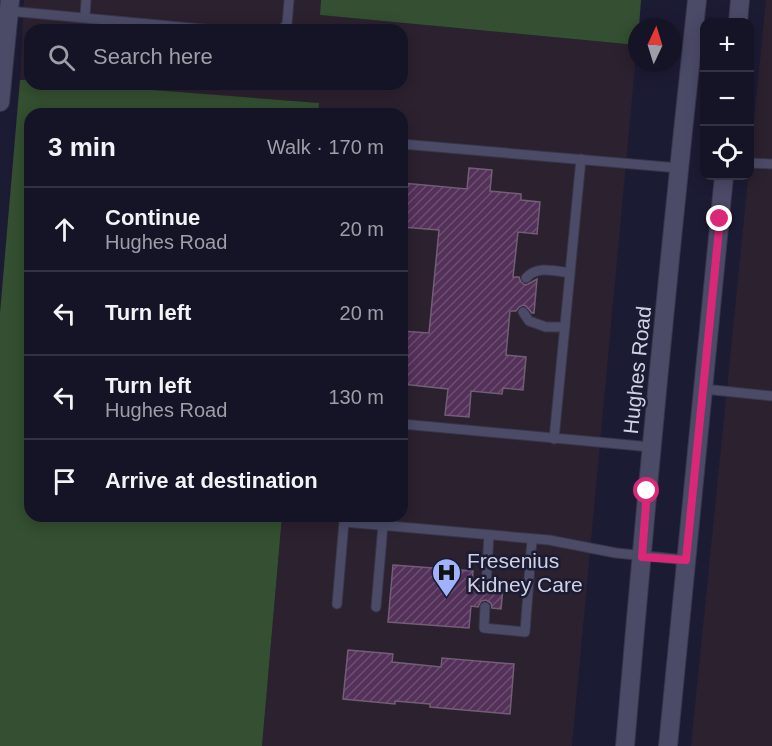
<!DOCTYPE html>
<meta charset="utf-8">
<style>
body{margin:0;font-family:Helvetica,sans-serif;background:#222133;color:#f1f3f6}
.controls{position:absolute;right:18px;top:18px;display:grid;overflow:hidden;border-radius:12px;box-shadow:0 3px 15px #0003}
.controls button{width:54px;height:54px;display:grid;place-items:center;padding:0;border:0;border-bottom:2px solid #343344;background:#151427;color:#f1f3f6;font:30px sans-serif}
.compass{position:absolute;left:628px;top:18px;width:54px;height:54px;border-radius:50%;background:#151427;box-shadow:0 3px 15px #0003;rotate:4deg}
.stop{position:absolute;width:18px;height:18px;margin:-14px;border:4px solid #db2777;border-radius:50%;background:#fff}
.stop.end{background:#db2777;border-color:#fff;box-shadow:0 2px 6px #0008}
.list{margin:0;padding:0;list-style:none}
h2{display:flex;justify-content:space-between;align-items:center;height:78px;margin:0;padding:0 24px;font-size:26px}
h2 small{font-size:20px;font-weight:400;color:#9d9ea7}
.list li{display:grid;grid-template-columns:39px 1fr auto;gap:18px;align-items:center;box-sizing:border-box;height:84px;padding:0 24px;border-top:2px solid #343344}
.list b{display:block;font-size:22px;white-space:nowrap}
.list p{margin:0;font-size:20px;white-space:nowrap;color:#9d9ea7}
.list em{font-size:20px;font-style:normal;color:#9d9ea7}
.icon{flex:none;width:33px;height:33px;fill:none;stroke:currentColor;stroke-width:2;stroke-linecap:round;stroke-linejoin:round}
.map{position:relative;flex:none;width:772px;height:746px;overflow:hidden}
.search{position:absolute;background:#151427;box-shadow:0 3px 15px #0003;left:24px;top:24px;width:384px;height:66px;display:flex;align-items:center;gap:15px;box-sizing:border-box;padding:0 21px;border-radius:18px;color:#9d9ea7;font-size:22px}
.panel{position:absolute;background:#151427;box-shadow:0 3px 15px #0003;left:24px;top:108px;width:384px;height:414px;border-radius:18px}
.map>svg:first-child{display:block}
</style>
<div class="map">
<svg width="772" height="746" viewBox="0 0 772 746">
<defs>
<pattern id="building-hatch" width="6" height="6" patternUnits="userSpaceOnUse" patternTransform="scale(1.5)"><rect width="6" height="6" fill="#543159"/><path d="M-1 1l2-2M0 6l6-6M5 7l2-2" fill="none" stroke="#6c4e71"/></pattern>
</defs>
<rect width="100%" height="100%" fill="#1c1b34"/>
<g fill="#2c212f">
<path d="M 24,0 L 321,0 L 320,15 L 637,45 L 572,746 L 262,746 L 282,516 L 402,516 L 402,114 L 318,114 L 318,103 L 76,84 L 402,84 L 402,30 L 30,30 L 30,80 L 20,80 Z"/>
<path d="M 766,0 L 772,0 L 772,746 L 691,746 Z"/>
</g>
<g fill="#344f31">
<path d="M 321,0 L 641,0 L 639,27 L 637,27 L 637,45 L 320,15 Z"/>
<path d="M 20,80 L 30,80 L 30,84 L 76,84 L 319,103 L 318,114 L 30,114 L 30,516 L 282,516 L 262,746 L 0,746 L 0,313 Z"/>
</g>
<g fill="url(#building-hatch)" stroke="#735d77" stroke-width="1.5">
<path d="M 469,168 L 492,170 L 490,191 L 521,194 L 521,200 L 540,202 L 537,234 L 518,232 L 513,277 L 519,277 L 521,282 L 525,285 L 528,284 L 537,279 L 534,313 L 532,313 L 526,306 L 523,305 L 519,307 L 516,311 L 510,311 L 506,355 L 526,357 L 523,390 L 503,388 L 502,394 L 471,391 L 469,417 L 445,415 L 448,389 L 402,384 L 402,331 L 429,333 L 439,230 L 402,227 L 402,192 L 403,183 L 467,189 Z"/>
<path d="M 393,565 L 473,571 L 472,585 L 479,586 L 483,592 L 490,592 L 493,587 L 503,587 L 501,609 L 492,608 L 491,603 L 486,600 L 481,601 L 478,607 L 471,606 L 469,628 L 388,622 Z"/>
<path d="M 348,650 L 393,654 L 392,662 L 441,667 L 442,658 L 514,664 L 510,714 L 430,707 L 430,704 L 395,701 L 395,704 L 343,699 Z"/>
</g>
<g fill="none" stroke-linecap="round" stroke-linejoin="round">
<defs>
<g id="lane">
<path d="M 9,11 L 213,30"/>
<path d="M 85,17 L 86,0"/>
<path d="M 280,30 L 287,25 L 289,0"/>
<path d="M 402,144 L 679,168"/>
<path d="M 750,163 L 772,164"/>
<path d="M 526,278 C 537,265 555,271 570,273"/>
<path d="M 523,312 L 529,321 L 546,327 L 565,327"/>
<path d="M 704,389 L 772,396"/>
<path d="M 402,424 L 651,447"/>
<path d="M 554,439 L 581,159"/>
<path d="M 486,586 L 489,535"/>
<path d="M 337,604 L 344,522 L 549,540 L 616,553 L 686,560"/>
<path d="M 376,607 L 383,525"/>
<path d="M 485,607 L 484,628 L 525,632 L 532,539"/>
</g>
<path id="street" d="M 0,102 L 10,0"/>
<g id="secondary">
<path d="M 738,22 L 740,0"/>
<path d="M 625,746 C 646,497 670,248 697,0"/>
<path d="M 668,746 L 724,176"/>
</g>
</defs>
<use href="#lane" stroke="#37364b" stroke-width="11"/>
<use href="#street" stroke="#37364b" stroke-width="20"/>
<use href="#secondary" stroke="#37364b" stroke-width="20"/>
<use href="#lane" stroke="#4b4b68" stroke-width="9"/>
<use href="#street" stroke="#4b4b68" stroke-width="18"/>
<use href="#secondary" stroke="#4b4b68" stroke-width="18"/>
</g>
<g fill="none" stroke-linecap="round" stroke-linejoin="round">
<path stroke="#db2777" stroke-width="8" d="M 647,491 L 642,557 L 686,560 L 720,219"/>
</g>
<defs>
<symbol id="hospital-pin" viewBox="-11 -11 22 30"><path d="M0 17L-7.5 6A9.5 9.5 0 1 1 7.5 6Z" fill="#a1b2fd" stroke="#1c1b34"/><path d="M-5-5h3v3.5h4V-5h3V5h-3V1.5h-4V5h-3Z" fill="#111"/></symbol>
</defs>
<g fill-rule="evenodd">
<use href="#hospital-pin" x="430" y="556" width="33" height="45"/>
</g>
<g text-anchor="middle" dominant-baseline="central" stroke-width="5" stroke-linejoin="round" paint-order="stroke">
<g font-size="21" fill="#d0d1e3" stroke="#1c1b34">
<text transform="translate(637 370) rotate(-84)">Hughes Road</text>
</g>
<g font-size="21" fill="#d0d1e3" stroke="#1c1b34" text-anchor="start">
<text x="467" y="560">Fresenius<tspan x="467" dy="24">Kidney Care</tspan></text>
</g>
</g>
</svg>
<div class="controls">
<button>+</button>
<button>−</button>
<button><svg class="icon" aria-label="locate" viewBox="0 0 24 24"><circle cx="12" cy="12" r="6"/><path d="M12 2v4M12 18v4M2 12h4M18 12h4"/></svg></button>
</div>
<svg class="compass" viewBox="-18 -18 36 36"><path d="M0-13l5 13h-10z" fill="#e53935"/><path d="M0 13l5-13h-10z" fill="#9d9ea7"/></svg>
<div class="stop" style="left:647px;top:491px"></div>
<div class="stop end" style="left:720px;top:219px"></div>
<div class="search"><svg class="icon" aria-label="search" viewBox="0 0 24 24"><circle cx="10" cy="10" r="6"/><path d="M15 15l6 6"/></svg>Search here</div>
<section class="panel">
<h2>3 min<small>Walk · 170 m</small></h2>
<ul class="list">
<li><svg class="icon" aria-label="ahead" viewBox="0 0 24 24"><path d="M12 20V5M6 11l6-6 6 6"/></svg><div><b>Continue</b><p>Hughes Road</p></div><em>20 m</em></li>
<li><svg class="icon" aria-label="left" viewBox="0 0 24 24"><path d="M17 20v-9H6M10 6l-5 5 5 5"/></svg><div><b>Turn left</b></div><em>20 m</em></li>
<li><svg class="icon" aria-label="left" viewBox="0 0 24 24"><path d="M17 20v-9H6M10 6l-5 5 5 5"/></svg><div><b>Turn left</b><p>Hughes Road</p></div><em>130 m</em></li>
<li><svg class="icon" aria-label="arrive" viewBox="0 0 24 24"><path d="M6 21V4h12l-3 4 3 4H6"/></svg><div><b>Arrive at destination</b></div></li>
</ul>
</section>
</div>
